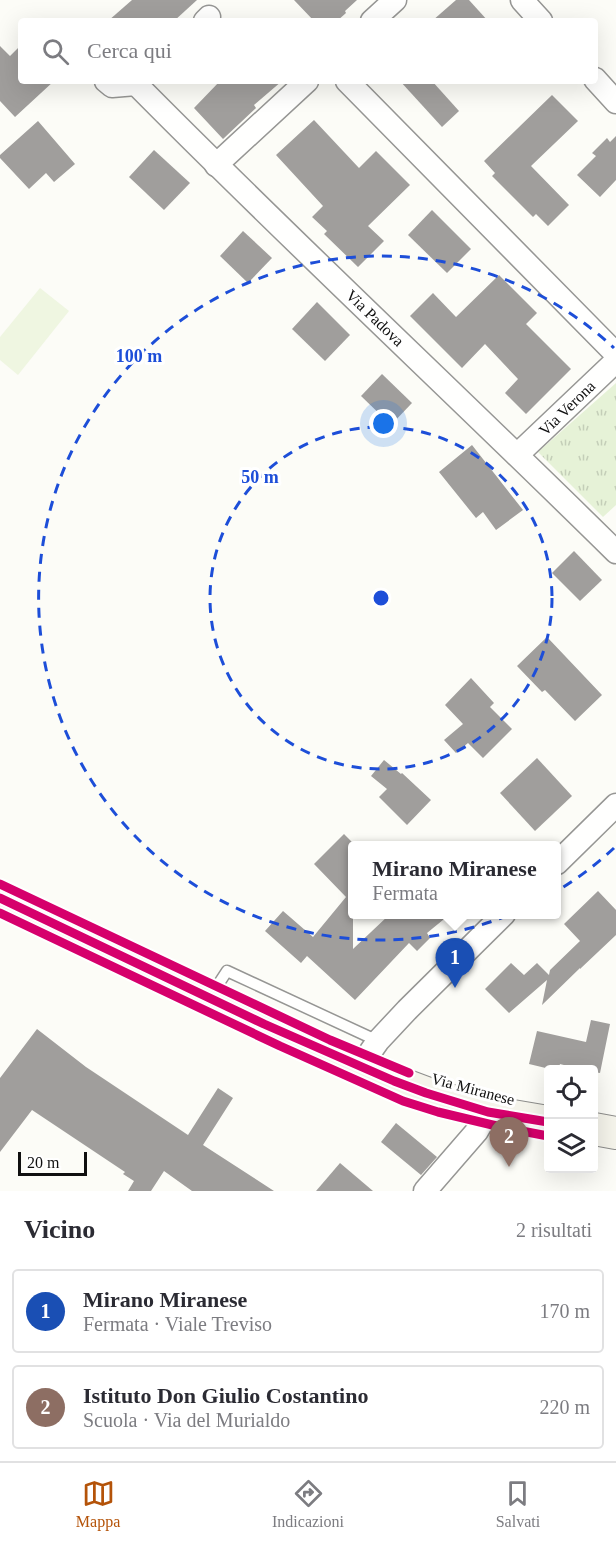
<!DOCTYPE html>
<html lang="it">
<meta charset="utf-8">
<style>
body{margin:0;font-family:Georgia,serif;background:#f7f7f7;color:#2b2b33}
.controls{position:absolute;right:18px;bottom:18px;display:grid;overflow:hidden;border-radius:6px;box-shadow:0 6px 24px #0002}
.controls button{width:54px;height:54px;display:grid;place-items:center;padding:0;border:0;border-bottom:2px solid #e1e1e2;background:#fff;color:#2b2b33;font:30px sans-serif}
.scale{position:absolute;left:18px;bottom:15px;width:69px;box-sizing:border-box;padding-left:6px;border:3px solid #101010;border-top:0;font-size:16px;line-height:21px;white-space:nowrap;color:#101010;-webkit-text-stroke:4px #fff;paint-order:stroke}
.you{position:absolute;left:384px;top:424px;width:21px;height:21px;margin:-15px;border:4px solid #fff;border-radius:50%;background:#1a73e8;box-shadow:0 0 0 9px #1a73e833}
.badge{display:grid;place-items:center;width:39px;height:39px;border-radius:50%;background:#b45309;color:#fff;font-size:20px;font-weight:700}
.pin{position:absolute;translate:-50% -50px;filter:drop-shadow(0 2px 3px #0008)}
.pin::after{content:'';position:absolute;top:32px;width:21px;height:18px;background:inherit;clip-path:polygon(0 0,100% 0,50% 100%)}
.popup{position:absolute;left:348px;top:841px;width:213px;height:78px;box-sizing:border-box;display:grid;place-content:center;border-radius:6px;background:#fff;filter:drop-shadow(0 2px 4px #0005);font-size:20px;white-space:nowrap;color:#7c7c81}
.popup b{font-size:22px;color:#2b2b33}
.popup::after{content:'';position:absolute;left:50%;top:100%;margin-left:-12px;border:12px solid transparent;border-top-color:#fff}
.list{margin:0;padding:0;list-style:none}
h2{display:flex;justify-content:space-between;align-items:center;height:78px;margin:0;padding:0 24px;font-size:26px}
h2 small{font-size:20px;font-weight:400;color:#7c7c81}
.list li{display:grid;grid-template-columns:39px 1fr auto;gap:18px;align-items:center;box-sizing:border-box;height:84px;margin:0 12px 12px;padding:0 12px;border:2px solid #e1e1e2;border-radius:6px}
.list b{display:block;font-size:22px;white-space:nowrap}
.list p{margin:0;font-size:20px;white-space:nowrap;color:#7c7c81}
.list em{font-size:20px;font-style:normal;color:#7c7c81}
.icon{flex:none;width:33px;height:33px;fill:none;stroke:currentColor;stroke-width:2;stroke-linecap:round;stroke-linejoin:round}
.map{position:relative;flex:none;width:616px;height:1191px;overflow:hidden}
.search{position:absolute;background:#fff;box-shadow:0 6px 24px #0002;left:18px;right:18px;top:18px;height:66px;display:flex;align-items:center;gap:15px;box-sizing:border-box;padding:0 21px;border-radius:6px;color:#7c7c81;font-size:22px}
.sheet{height:270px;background:#fff}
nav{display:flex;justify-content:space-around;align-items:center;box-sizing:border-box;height:84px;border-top:2px solid #e1e1e2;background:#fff;font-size:16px;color:#7c7c81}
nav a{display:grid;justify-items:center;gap:3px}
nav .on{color:#b45309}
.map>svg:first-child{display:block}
</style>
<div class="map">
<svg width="616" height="1191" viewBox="0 0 616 1191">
<defs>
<pattern id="park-tufts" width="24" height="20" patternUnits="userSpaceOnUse" patternTransform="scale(1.5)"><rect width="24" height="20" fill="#e6f2d7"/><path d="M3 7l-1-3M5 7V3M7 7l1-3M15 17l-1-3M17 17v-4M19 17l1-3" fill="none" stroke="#c4ceb8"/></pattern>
</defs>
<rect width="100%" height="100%" fill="#fcfcf7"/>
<path fill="url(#park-tufts)" d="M 616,383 L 616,505 L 603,517 L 538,452 Z"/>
<path fill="#eff6e1" d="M 40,288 L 69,311 L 18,375 L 0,360 L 0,337 Z"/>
<g fill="#a09e9c">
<path d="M 132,0 L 197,0 L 174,21 L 108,21 Z"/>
<path d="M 294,0 L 357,0 L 345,11 L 346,13 L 337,21 L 314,21 Z"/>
<path d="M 456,0 L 469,0 L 488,21 L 432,21 Z"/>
<path d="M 21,45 L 21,81 L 54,81 L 15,117 L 0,101 L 0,46 L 10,56 Z"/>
<path d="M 220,81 L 282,81 L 254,105 L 256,108 L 223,139 L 194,108 Z"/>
<path d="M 400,81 L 432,81 L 459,111 L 442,127 Z"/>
<path d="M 552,95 L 578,121 L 531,166 L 569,205 L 548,226 L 536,214 L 533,217 L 492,176 L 495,173 L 484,161 Z"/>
<path d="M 314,120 L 359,168 L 376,151 L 410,185 L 368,226 L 384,241 L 358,267 L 324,234 L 327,231 L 312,217 L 323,206 L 276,155 Z"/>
<path d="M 38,121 L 75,164 L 54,182 L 46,173 L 29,189 L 0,158 L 0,155 Z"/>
<path d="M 616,136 L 616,180 L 600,197 L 577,175 L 596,156 L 592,153 L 607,138 L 610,142 Z"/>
<path d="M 154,150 L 190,183 L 164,210 L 129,177 Z"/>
<path d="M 432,210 L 471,249 L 447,273 L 408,235 Z"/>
<path d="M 243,231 L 272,258 L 248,283 L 220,256 Z"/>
<path d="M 499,275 L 537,313 L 526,324 L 571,369 L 526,414 L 505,393 L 518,379 L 485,344 L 462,368 L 410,316 L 433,293 L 456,317 Z"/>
<path d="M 317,302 L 350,335 L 325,361 L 292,329 Z"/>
<path d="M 382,374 L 412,403 L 391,425 L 361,396 Z"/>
<path d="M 472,445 L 523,510 L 496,530 L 483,512 L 476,518 L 439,472 Z"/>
<path d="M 574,551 L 602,580 L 580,601 L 552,573 Z"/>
<path d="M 547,637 L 602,695 L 575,721 L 545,690 L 542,692 L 517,666 Z"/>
<path d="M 471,678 L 494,703 L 490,707 L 512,729 L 483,758 L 468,743 L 456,753 L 444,740 L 463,724 L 445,705 Z"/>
<path d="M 537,758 L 572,796 L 535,831 L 500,793 Z"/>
<path d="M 384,760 L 401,774 L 402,773 L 431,800 L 407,825 L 379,797 L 387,789 L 371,776 Z"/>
<path d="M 344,834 L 353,843 L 353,949 L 389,915 L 449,915 L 427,933 L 430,938 L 417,951 L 409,943 L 355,1000 L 307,956 L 301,963 L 265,931 L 283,911 L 313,937 L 346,897 L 314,864 Z"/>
<path d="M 598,891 L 616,910 L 616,935 L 580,969 L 580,968 L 542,1005 L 547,980 L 509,1013 L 485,989 L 511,963 L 524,975 L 537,963 L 549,975 L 550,970 L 580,941 L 564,924 Z"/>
<path d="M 591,1020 L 610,1024 L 600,1073 L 594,1072 L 594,1070 L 583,1070 L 560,1064 L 558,1070 L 554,1070 L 529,1064 L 537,1031 L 586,1042 Z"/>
<path d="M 37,1029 L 86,1067 L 188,1135 L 218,1088 L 233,1098 L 203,1145 L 274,1191 L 192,1191 L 164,1171 L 151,1191 L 128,1191 L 134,1181 L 123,1174 L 125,1172 L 32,1110 L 0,1152 L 0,1078 Z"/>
<path d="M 396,1123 L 437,1157 L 421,1175 L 381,1142 Z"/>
<path d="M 340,1163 L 373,1191 L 316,1191 Z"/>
</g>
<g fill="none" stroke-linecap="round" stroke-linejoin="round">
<defs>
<path id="lane" d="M 210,997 L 227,971 L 378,1041"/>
<g id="street">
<path d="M 522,0 L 541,21"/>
<path d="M 205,21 L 209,17"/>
<path d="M 372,21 L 395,0"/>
<path d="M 595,79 L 616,102"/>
<path d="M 106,81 L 112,86 L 136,84"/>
<path d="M 139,81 L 136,84 C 293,243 457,395 616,552"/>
<path d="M 347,81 L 616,354"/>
<path d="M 216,165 L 307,81"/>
<path d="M 517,455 L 616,361"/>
<path d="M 557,863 L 616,805"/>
<path d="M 364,1068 L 371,1051 L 378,1041 L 407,1010 L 504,914"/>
<path d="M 425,1191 L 477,1131 L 488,1112"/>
</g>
<g id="secondary">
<path d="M 0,898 L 264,1024 L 394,1081 L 426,1093 L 488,1112 L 548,1122"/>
<path d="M 594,1129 L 616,1133"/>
</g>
</defs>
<use href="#lane" stroke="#969694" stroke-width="13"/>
<use href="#street" stroke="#969694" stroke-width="25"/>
<use href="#secondary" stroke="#8d8d8b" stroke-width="34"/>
<use href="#lane" stroke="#fffffe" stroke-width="10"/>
<use href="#street" stroke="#fffffe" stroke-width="22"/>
<use href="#secondary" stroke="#f5f4eb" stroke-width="32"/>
<defs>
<g id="cycleway">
<path d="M 0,884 L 330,1040 L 409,1073"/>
<path d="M 0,898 L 264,1024 L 394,1081 L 426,1093 L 488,1112 L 548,1122"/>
<path d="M 0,913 L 280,1046 L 403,1101 L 438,1112 L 501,1127 L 548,1136"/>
</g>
</defs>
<use href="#cycleway" stroke="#fff" stroke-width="13"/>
<use href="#cycleway" stroke="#d6006c" stroke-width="9"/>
</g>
<g fill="none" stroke="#1d4ed8" stroke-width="3" stroke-dasharray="10 8">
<circle cx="381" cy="598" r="171"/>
<path d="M614 848A342 342 0 1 1 614 348"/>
</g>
<g text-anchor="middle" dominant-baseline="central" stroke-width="6" stroke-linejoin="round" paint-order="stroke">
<g font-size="16" fill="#101010" stroke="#fff">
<text transform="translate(375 318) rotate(44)">Via Padova</text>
<text transform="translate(567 408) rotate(-44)">Via Verona</text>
<text transform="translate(473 1089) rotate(15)">Via Miranese</text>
</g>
</g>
<circle cx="381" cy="598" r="9" fill="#1d4ed8" stroke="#fff" stroke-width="3"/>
<g font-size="18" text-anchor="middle" font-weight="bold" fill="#1d4ed8" stroke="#fff" stroke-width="6" stroke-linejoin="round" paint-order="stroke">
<text x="139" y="362">100 m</text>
<text x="260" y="483">50 m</text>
</g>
</svg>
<div class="controls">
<button><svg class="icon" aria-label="locate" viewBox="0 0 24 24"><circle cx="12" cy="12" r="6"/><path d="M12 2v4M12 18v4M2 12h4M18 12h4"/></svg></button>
<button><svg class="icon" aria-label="layers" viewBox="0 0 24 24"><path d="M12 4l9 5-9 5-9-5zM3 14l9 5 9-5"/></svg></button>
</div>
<div class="scale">20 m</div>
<div class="you"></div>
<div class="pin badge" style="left:455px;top:988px;background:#1a4fb4">1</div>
<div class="popup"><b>Mirano Miranese</b>Fermata</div>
<div class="pin badge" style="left:509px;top:1167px;background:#8d6e63">2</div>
<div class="search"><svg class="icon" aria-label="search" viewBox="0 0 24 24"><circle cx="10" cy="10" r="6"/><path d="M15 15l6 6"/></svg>Cerca qui</div>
</div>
<section class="sheet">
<h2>Vicino<small>2 risultati</small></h2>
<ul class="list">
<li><span class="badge" style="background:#1a4fb4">1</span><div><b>Mirano Miranese</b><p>Fermata · Viale Treviso</p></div><em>170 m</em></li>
<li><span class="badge" style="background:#8d6e63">2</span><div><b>Istituto Don Giulio Costantino</b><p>Scuola · Via del Murialdo</p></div><em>220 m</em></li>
</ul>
</section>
<nav>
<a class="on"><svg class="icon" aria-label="map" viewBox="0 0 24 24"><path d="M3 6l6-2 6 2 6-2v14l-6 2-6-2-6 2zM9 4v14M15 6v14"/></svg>Mappa</a>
<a><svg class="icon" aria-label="directions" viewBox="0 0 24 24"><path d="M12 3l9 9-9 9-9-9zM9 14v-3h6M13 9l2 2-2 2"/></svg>Indicazioni</a>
<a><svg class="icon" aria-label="saved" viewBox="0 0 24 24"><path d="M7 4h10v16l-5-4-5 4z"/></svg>Salvati</a>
</nav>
